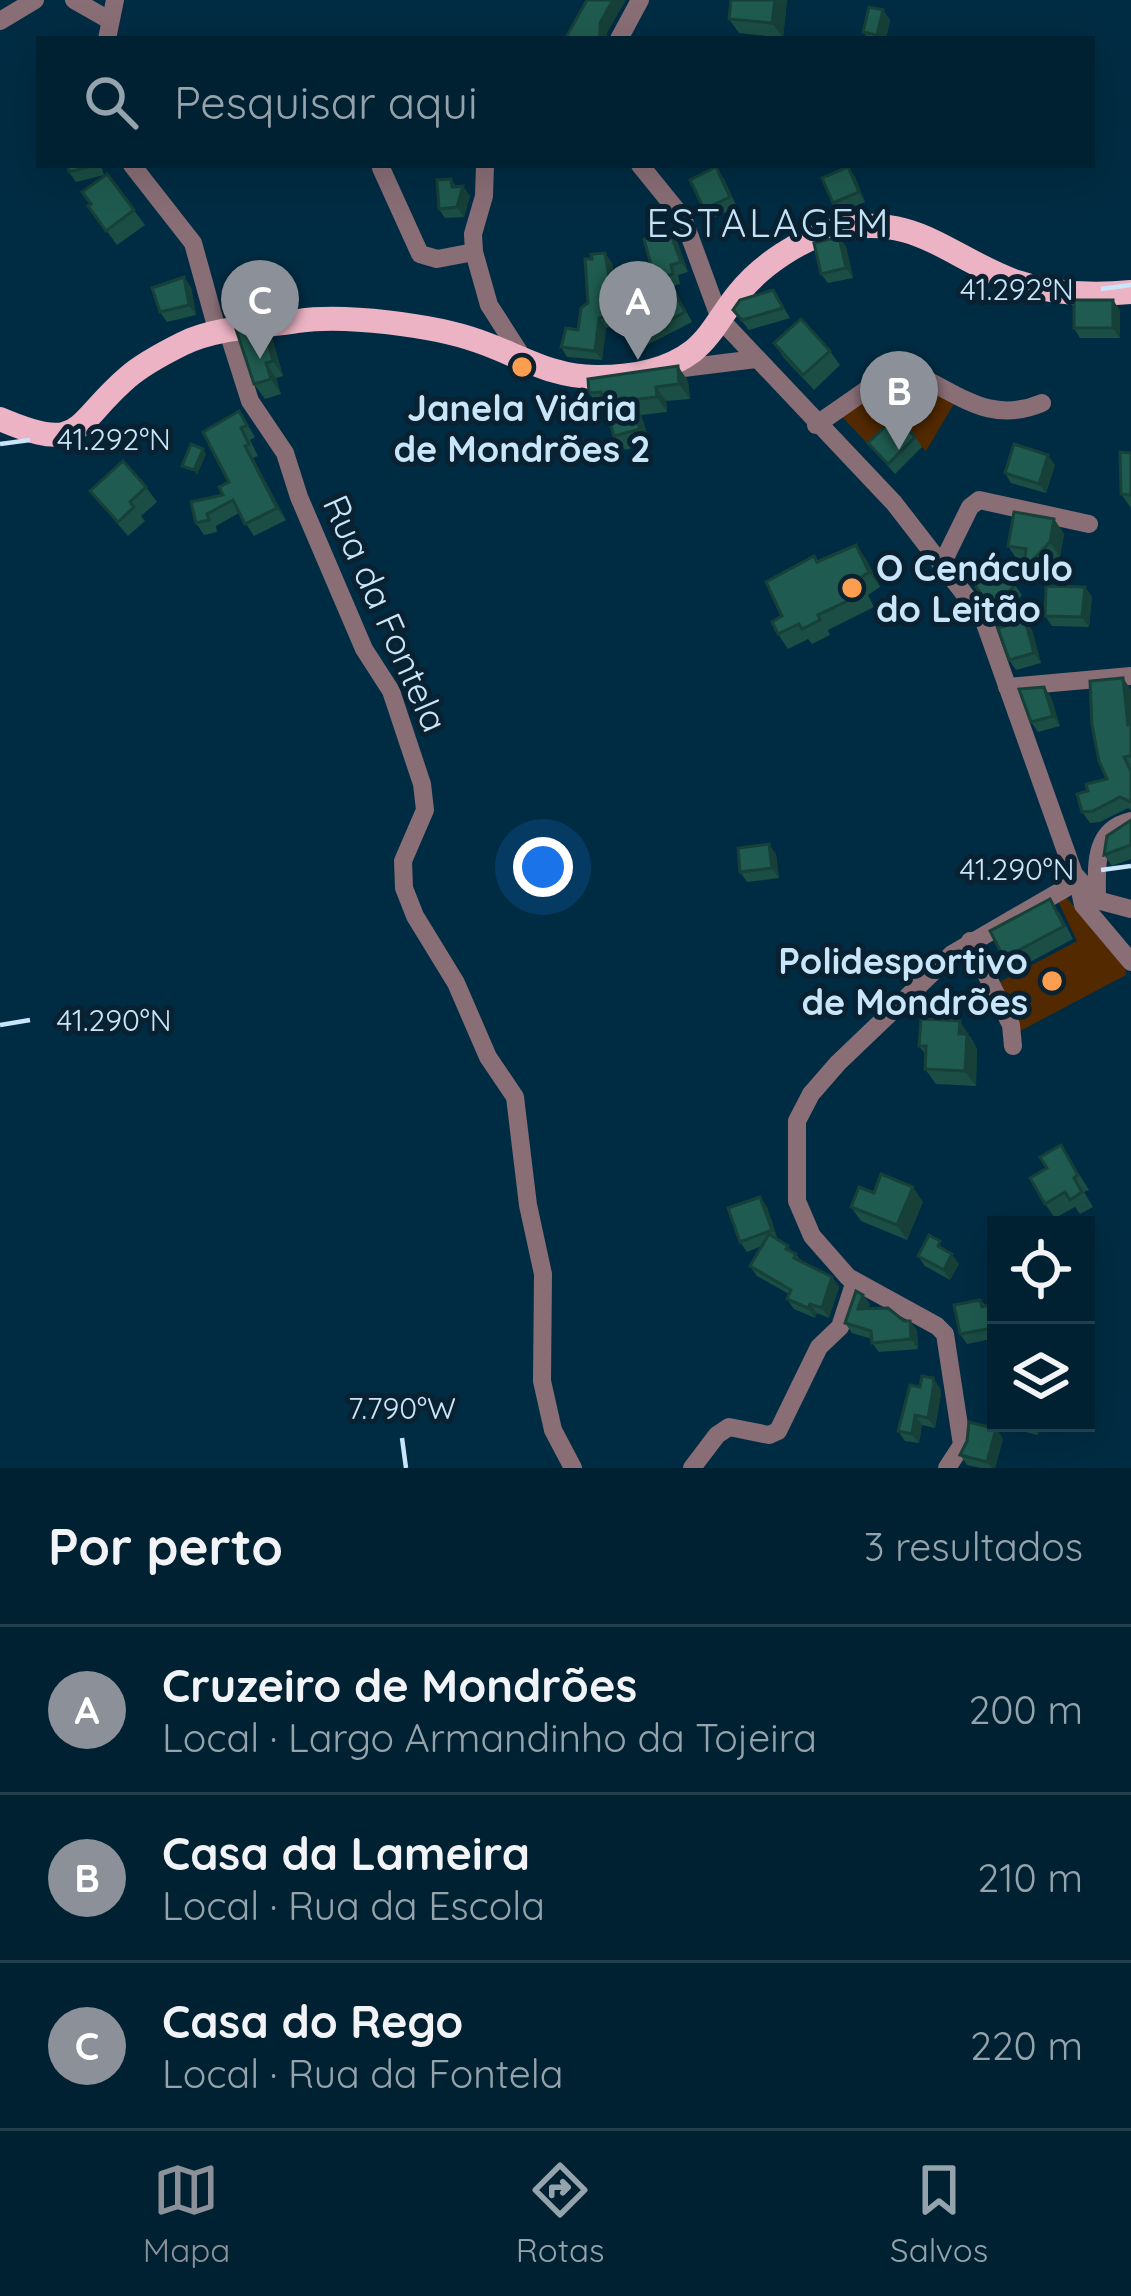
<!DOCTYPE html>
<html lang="pt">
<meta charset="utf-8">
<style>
body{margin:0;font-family:Quicksand,sans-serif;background:#0e2e3e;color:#f1f3f6}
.controls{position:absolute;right:36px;bottom:36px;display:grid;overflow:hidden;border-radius:0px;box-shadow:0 12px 48px #0002}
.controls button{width:108px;height:108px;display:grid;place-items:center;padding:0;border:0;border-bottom:3px solid #223e4d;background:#002132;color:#f1f3f6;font:60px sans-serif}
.you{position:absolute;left:543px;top:867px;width:42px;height:42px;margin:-30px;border:9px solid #fff;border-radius:50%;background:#1a73e8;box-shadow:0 0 0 18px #1a73e833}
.badge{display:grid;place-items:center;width:78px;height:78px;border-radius:50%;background:#8c9099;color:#fff;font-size:39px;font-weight:700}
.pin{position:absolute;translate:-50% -99px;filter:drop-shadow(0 3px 6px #0008)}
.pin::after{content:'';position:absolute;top:63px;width:42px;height:36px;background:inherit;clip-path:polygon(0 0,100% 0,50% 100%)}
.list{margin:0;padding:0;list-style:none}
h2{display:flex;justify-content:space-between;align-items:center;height:156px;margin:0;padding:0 48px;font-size:51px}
h2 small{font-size:39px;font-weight:400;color:#95a3ac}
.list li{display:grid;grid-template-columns:78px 1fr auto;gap:36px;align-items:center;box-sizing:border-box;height:168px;padding:0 48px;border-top:3px solid #223e4d}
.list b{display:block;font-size:45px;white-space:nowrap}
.list p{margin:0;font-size:39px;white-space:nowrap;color:#95a3ac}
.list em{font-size:39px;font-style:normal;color:#95a3ac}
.icon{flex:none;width:66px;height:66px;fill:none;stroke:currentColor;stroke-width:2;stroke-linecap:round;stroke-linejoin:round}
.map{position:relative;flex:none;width:1131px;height:1468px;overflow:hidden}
.search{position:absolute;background:#002132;box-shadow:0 12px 48px #0002;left:36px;right:36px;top:36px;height:132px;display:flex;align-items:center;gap:30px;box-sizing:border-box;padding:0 42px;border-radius:0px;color:#95a3ac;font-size:45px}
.sheet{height:660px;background:#002132}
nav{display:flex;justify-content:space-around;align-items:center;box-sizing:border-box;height:168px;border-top:3px solid #223e4d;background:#002132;font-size:33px;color:#95a3ac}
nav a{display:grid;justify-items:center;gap:6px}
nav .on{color:#8c9099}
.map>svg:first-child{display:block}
</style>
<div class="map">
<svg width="1131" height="1468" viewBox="0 0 1131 1468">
<rect width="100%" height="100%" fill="#002c43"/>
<g fill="#532900">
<path d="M 896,373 L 955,402 L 926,451 L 902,427 L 878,436 L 868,444 L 840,415 Z"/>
<path d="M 1064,895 L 1125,965 L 1126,975 L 1020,1031 L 996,984 L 1077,941 L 1057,899 Z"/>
</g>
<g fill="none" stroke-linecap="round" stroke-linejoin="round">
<g stroke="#896e76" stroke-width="18">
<path d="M 74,0 L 109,20"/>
<path d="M 0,21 L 35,0"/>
<path d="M 107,39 L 115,0"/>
<path d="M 619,39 L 640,0"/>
<path d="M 132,165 L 193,243 L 218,333"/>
<path d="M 485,165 L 484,196 L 473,234 L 474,252 L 489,305 L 523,358"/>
<path d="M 640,165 L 683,218 L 720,319 L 894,503 L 983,618 L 1074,874 L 1097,900 L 1131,909"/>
<path d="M 381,168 L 420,254 L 437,259 L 474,252"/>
<path d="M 228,332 L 250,401 L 285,453 L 299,497 L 364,649 L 391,691 L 422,784 L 425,810 L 403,861 L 404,888 L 415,916 L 456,983 L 488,1057 L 515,1097 L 528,1205 L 543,1274 L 542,1381 L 553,1430 L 573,1468"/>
<path d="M 667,370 L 756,359"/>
<path d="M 816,425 L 898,368 C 951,384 982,428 1042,403"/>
<path d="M 942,564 L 970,507 L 979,500 L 1089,524"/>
<path d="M 1007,687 L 1131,676"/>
<path d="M 1079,886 L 1083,905 L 1131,962"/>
<path d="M 1097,900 C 1097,867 1092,830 1131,821"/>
<path d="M 970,941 L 1011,1025 L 1013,1046"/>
<path d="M 692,1468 L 717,1435 L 729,1427 L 769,1435 L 778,1431 L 819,1347 L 840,1327 L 855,1281"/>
<path d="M 947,1468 L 962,1445 L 945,1334 L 937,1326 L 848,1277 L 812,1236 L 797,1201 L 797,1121 L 811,1094 L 838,1063 L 952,954 L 1078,881"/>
</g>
<path stroke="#ebb3c4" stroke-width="24" d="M 0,419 C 84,455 72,425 128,377 C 143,364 164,353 182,344 C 215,327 261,327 298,321 C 344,314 433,325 478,341 C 519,355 552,378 598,377 C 630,377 667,371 693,351 C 712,336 723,312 738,294 C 760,266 801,238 836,230 C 914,212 947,256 1014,281 C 1052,294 1092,296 1131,292"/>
</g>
<g fill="#1b4e45">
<path d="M 731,0 L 787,0 L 783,38 L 739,33 L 729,19 Z"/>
<path d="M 883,10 L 890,20 L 886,39 L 868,39 L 863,32 Z"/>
<path d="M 68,165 L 101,165 L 104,175 L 76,182 L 69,172 Z"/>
<path d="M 848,167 L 855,177 L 865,202 L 840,213 L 833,203 Z"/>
<path d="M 107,174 L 145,225 L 117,245 L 88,206 Z"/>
<path d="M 723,177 L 737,207 L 711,219 L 704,209 Z"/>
<path d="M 451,179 L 456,187 L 470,196 L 464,217 L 445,218 L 439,209 Z"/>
<path d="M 670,232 L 677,241 L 688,272 L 678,275 L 680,284 L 673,286 L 692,322 L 647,345 L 640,336 L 660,298 Z"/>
<path d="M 839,237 L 846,247 L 853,278 L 828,283 L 821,274 Z"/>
<path d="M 605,253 L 612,263 L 622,324 L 606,328 L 602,360 L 567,357 L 561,347 L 578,330 L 588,303 L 592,259 Z"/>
<path d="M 191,287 L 196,315 L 167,322 L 160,312 Z"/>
<path d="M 773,290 L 790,318 L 749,330 L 733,310 Z"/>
<path d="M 1120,310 L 1120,338 L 1080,338 L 1074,328 Z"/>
<path d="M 263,326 L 273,341 L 283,376 L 276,378 L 281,394 L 265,399 L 254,384 Z"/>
<path d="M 774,343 L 830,351 L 840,365 L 814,390 L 784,358 Z"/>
<path d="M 688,381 L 690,399 L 666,401 L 667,412 L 641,415 L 650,443 L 625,450 L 614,436 L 606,407 L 600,408 L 589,393 Z"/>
<path d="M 239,411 L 255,437 L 250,440 L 258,456 L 253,458 L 286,520 L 254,536 L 239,513 L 216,526 L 217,532 L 204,535 L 196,523 L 223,495 L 229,482 Z"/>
<path d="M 915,437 L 922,447 L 895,474 L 868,443 Z"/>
<path d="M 1131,453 L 1131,508 L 1121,494 Z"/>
<path d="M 1055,465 L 1046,493 L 1011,483 L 1005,473 Z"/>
<path d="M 146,487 L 157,502 L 141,516 L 145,521 L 128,536 L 90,491 Z"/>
<path d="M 1054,519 L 1064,534 L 1060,557 L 1033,585 L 1023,570 L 1024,562 L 1018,561 L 1008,546 Z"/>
<path d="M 814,556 L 818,562 L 866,559 L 880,587 L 868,595 L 874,607 L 828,630 L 830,635 L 812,644 L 808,639 L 788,649 L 778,634 L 782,616 Z"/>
<path d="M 969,577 L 1015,585 L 1022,595 L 999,619 Z"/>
<path d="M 1085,587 L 1092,597 L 1089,627 L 1052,626 L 1045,616 Z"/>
<path d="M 1032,630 L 1041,663 L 1016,670 L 1009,660 Z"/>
<path d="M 1123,678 L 1131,691 L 1131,810 L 1128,808 L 1100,822 L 1090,823 L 1082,812 L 1088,791 L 1107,779 Z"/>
<path d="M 1044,687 L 1051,697 L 1060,726 L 1038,732 L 1031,722 Z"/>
<path d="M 1131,820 L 1131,859 L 1112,866 L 1104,855 Z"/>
<path d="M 776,854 L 779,878 L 747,882 L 740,872 Z"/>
<path d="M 1059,912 L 1073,939 L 1013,971 L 1004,958 Z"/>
<path d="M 970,1036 L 977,1049 L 976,1086 L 936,1084 L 925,1069 L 926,1055 L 919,1046 Z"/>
<path d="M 1061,1145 L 1089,1190 L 1084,1192 L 1093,1207 L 1080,1214 L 1075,1207 L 1055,1218 L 1045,1204 L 1047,1168 Z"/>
<path d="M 874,1193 L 923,1202 L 907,1240 L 861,1221 L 851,1207 Z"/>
<path d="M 767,1207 L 778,1240 L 796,1254 L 801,1261 L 832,1277 L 839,1287 L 829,1318 L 817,1313 L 815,1318 L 794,1309 L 787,1299 L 789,1294 L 757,1276 L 750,1266 L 762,1246 L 747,1252 L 740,1242 Z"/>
<path d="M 947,1251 L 959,1264 L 950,1280 L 925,1266 L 918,1256 Z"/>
<path d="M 863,1295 L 870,1304 L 868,1309 L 917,1330 L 918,1349 L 879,1352 L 872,1343 L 872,1339 L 852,1333 L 845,1323 Z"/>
<path d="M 980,1300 L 996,1315 L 996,1338 L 967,1344 L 960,1334 Z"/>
<path d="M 940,1388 L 941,1394 L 935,1428 L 922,1425 L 919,1443 L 905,1441 L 898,1431 Z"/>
<path d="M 998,1423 L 1041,1423 L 1038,1435 L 1000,1426 Z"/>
<path d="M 996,1429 L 1003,1439 L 995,1468 L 981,1468 L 967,1465 L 960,1455 Z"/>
</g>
<g fill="#164038">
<path d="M 613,0 L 626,0 L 607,33 L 607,39 L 598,39 L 600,23 Z"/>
<path d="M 775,0 L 787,0 L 783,38 L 772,23 Z"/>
<path d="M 883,10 L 890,20 L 886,39 L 880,39 L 877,35 Z"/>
<path d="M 848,167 L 855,177 L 865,202 L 859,192 Z"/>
<path d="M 463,186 L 470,196 L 464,217 L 457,207 Z"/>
<path d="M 670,232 L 677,241 L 688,272 L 681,262 Z"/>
<path d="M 839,237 L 846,247 L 853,278 L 846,268 Z"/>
<path d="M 605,253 L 612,263 L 622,324 L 615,314 Z"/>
<path d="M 184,277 L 191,287 L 196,315 L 189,305 Z"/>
<path d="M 1113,300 L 1120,310 L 1120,338 L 1113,328 Z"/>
<path d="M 599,318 L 606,328 L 602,360 L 595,351 Z"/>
<path d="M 263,326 L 273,341 L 283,376 L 273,361 Z"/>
<path d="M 266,363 L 276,378 L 281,394 L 271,379 Z"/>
<path d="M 678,366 L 688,381 L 690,399 L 679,384 Z"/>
<path d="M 656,387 L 666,401 L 667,412 L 657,397 Z"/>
<path d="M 630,400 L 641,415 L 650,443 L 640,429 Z"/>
<path d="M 245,446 L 253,458 L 286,520 L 277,508 Z"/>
<path d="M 203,449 L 206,454 L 197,475 L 194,470 Z"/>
<path d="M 1048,455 L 1055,465 L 1046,493 L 1039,484 Z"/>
<path d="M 1054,519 L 1064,534 L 1060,557 L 1050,542 Z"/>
<path d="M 856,545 L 866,559 L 880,587 L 869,572 Z"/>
<path d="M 1085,587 L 1092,597 L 1089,627 L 1082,617 Z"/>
<path d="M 1025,620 L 1032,630 L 1041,663 L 1034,653 Z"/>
<path d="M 1123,678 L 1131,690 L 1131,729 L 1128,725 Z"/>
<path d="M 1044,687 L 1051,697 L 1060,726 L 1053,716 Z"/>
<path d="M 769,844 L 776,854 L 779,878 L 772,868 Z"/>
<path d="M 960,1021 L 977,1049 L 976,1086 L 965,1071 L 959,1034 Z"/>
<path d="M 913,1187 L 923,1202 L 907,1240 L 897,1225 Z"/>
<path d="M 760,1197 L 767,1207 L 778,1240 L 772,1230 Z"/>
<path d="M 952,1254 L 959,1264 L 950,1280 L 944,1270 Z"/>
<path d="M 832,1277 L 839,1287 L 829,1318 L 822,1308 Z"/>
<path d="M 863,1295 L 870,1304 L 865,1319 L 858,1309 Z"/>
<path d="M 810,1304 L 817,1313 L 815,1318 L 808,1308 Z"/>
<path d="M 989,1305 L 996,1315 L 996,1331 L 993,1328 Z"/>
<path d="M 910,1321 L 917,1330 L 918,1349 L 911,1339 Z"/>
<path d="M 933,1378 L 940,1388 L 941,1394 L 935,1428 L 928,1418 Z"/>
<path d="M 915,1415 L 922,1425 L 919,1443 L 912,1434 Z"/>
<path d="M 1031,1423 L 1041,1423 L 1038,1435 L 1031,1426 Z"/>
<path d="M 996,1429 L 1003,1439 L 995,1468 L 992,1468 L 987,1462 Z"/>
</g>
<g fill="#1f5b50" stroke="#164038" stroke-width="3">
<path d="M 587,0 L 613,0 L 600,23 L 600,35 L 598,39 L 565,39 Z"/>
<path d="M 731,0 L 775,0 L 772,23 L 729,19 Z"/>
<path d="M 869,7 L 883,10 L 877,35 L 863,32 Z"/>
<path d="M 68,165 L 96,165 L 69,172 Z"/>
<path d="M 716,167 L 730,197 L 704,209 L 690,180 Z"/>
<path d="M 848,167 L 859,192 L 833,203 L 822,178 Z"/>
<path d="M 107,174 L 134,210 L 106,231 L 88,206 L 91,204 L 82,192 Z"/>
<path d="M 451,179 L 452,187 L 463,186 L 457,207 L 439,209 L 437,180 Z"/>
<path d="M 670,232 L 681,262 L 671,265 L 673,274 L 666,276 L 685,312 L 640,336 L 629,313 L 660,298 L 644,239 Z"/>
<path d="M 839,237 L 846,268 L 821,274 L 814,243 Z"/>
<path d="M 605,253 L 615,314 L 599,318 L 595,351 L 561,347 L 566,328 L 578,330 L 581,308 L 588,303 L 585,259 L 592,259 L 591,254 Z"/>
<path d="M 184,277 L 189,305 L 160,312 L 152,288 Z"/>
<path d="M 773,290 L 783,308 L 742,320 L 733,310 L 740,300 Z"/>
<rect x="1074" y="300" width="39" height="28"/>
<path d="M 801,319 L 830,351 L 803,375 L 774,343 Z"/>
<path d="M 263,326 L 273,361 L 266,363 L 271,379 L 254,384 L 236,329 Z"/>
<path d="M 678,366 L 679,384 L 656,387 L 657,397 L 630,400 L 640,429 L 614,436 L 601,392 L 589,393 L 588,379 Z"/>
<path d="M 239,411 L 247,425 L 241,428 L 249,444 L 245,446 L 277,508 L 245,524 L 233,500 L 207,514 L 209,520 L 196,523 L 191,502 L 223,495 L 219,487 L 229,482 L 203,432 Z"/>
<path d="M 895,417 L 915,437 L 888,464 L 868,443 Z"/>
<path d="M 191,444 L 203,449 L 194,470 L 182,466 Z"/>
<path d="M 1014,444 L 1048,455 L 1039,484 L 1005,473 Z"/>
<path d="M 1120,452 L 1131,453 L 1131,495 L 1121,494 Z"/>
<path d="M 123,461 L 146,487 L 130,502 L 134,507 L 118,522 L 90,491 Z"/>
<path d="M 1014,512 L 1054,519 L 1050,542 L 1023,570 L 1026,549 L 1008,546 Z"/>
<path d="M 856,545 L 869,572 L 858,580 L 864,593 L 818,615 L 820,620 L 802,629 L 799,624 L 778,634 L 772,622 L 782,616 L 766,582 L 814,556 L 817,562 Z"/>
<path d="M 988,558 L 1015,585 L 992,609 L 969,577 Z"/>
<path d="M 1046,586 L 1085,587 L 1082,617 L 1045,616 Z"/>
<path d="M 1025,620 L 1034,653 L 1009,660 L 998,628 Z"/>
<path d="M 1123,678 L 1128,725 L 1131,724 L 1131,756 L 1124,757 L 1131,771 L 1131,802 L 1120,797 L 1093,811 L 1082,812 L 1077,794 L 1088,791 L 1086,784 L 1107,779 L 1099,761 L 1092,725 L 1090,681 Z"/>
<path d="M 1044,687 L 1053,716 L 1031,722 L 1019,689 Z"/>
<path d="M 1131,820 L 1131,845 L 1104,855 L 1107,836 Z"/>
<path d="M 769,844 L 772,868 L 740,872 L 738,848 Z"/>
<path d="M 1050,899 L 1064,926 L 1004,958 L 990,931 Z"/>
<path d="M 921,1019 L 960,1021 L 959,1034 L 967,1034 L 965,1071 L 925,1069 L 926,1046 L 919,1046 Z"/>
<path d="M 1061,1145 L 1078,1175 L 1074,1178 L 1082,1192 L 1070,1200 L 1065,1192 L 1045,1204 L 1030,1178 L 1047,1168 L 1040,1157 Z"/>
<path d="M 881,1174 L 913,1187 L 897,1225 L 851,1207 L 859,1187 L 874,1193 Z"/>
<path d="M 760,1197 L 772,1230 L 740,1242 L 728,1208 Z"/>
<path d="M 769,1234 L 788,1246 L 786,1249 L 796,1254 L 794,1258 L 832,1277 L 822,1308 L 810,1304 L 808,1308 L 787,1299 L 791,1290 L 750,1266 Z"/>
<path d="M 929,1235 L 940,1241 L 938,1246 L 952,1254 L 944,1270 L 918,1256 Z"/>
<path d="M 856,1291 L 863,1295 L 858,1309 L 888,1308 L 904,1321 L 910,1321 L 911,1339 L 872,1343 L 871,1331 L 845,1323 Z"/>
<path d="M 980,1300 L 982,1307 L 989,1305 L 993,1328 L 960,1334 L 954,1305 Z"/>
<path d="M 922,1376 L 933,1378 L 934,1384 L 928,1418 L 915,1415 L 912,1434 L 898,1431 L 910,1385 L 920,1387 Z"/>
<path d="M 969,1422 L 996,1429 L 987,1462 L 960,1455 L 967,1441 Z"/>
</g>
<path fill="none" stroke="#c8e5fa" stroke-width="4.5" d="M 1101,289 L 1131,285M 0,444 L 30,440M 1101,870 L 1131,866M 0,1025 L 30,1020M 402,1438 L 406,1468"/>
<g fill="#fb9e50" stroke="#092130" stroke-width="4.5">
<circle cx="522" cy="367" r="12"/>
<circle cx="852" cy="588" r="12"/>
<circle cx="1052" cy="981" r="12"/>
</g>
<g text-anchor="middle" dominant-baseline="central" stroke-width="10" stroke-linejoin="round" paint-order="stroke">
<g font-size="36" font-weight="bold" fill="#c8e5fa" stroke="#092130">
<text x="522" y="407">Janela Viária<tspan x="522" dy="41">de Mondrões 2</tspan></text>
<text x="876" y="567" text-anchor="start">O Cenáculo<tspan x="876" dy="41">do Leitão</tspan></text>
<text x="1028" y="960" text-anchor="end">Polidesportivo<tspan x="1028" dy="41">de Mondrões</tspan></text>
</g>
<g font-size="36" fill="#c8e5fa" stroke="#092130">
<text transform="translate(386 613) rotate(66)">Rua da Fontela</text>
</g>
<g font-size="39" letter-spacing="3" fill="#c5e2f7" stroke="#092130">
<text x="769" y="222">ESTALAGEM</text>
</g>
</g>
<g font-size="30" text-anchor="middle" fill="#c8e5fa" stroke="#092130" stroke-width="10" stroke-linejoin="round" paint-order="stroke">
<text x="1017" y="300">41.292°N</text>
<text x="114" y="450">41.292°N</text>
<text x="1017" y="880">41.290°N</text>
<text x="114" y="1031">41.290°N</text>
<text x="402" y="1419">7.790°W</text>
</g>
</svg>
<div class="controls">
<button><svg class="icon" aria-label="locate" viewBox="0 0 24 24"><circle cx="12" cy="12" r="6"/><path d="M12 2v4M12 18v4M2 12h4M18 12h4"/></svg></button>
<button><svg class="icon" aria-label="layers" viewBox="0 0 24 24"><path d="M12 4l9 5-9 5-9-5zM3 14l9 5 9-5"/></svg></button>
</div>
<div class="you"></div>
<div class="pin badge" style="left:638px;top:360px">A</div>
<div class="pin badge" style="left:899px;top:450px">B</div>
<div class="pin badge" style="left:260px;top:359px">C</div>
<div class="search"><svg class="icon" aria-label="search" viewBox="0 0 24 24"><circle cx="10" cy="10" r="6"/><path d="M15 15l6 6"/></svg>Pesquisar aqui</div>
</div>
<section class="sheet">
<h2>Por perto<small>3 resultados</small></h2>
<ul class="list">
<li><span class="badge">A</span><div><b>Cruzeiro de Mondrões</b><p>Local · Largo Armandinho da Tojeira</p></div><em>200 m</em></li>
<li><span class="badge">B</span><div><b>Casa da Lameira</b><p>Local · Rua da Escola</p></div><em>210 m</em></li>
<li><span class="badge">C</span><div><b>Casa do Rego</b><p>Local · Rua da Fontela</p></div><em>220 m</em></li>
</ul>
</section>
<nav>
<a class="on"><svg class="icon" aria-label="map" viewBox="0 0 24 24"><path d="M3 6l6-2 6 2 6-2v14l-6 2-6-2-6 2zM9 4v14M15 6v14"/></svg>Mapa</a>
<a><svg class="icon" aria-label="directions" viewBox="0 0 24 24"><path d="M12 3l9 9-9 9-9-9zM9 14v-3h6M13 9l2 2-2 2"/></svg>Rotas</a>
<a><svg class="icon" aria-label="saved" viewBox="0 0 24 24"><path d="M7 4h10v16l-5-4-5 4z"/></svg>Salvos</a>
</nav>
